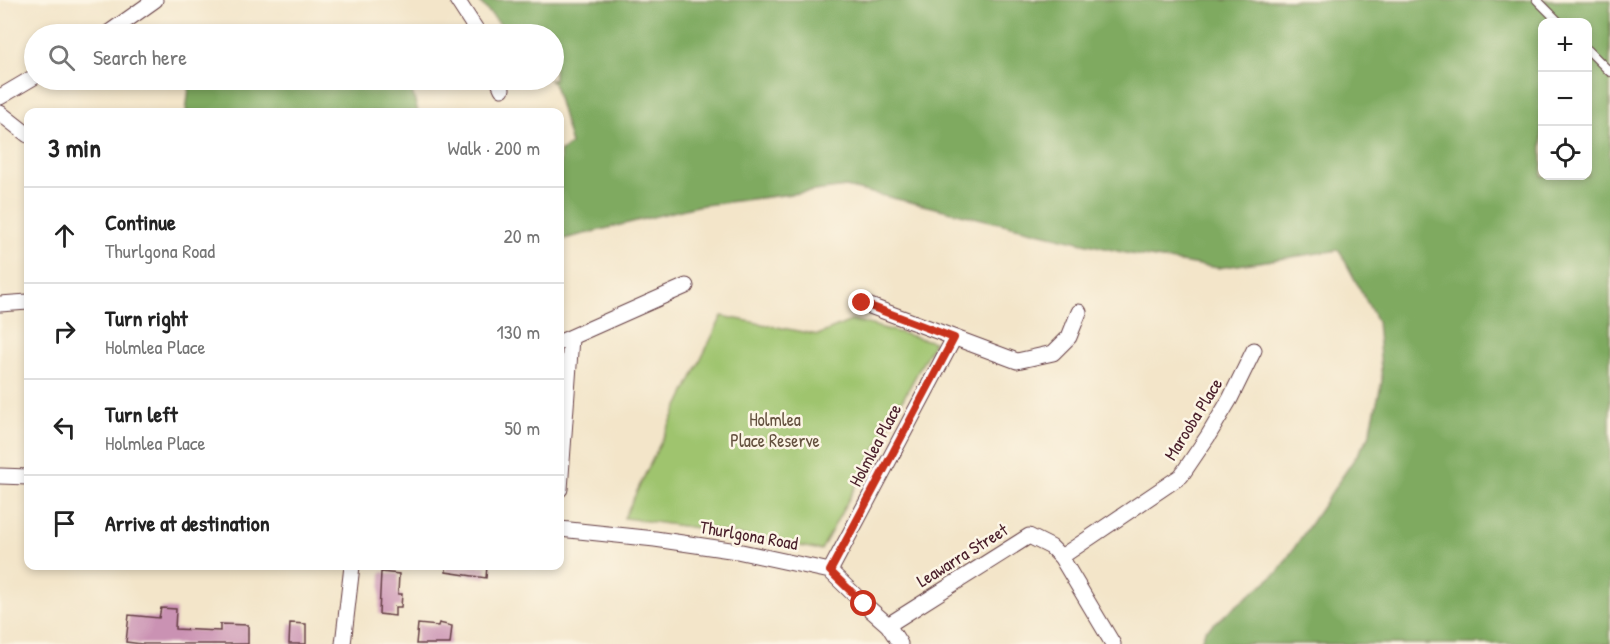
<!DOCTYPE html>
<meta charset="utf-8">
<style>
body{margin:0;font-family:"Patrick Hand",sans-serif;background:#f6f6f6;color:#222}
.controls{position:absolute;right:18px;top:18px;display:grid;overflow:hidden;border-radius:12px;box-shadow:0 3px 9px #0003}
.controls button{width:54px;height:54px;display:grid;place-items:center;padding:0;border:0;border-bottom:2px solid #e0e0e0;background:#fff;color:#222;font:30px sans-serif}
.stop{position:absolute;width:18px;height:18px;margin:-14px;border:4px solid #c8321e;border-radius:50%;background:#fff}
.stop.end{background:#c8321e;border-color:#fff;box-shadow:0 2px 6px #0008}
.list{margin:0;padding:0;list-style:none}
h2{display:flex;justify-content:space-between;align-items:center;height:78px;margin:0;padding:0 24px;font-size:26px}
h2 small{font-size:20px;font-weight:400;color:#767676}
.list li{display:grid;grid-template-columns:39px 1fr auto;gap:18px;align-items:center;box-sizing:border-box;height:96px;padding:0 24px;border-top:2px solid #e0e0e0}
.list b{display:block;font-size:22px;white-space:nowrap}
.list p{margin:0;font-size:20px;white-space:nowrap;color:#767676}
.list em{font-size:20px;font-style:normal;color:#767676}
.icon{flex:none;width:33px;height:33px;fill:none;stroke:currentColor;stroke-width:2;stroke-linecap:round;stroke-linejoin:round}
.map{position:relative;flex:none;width:1610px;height:644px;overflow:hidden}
.search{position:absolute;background:#fff;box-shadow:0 3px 9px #0003;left:24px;top:24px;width:540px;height:66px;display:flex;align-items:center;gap:15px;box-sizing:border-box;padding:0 21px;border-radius:33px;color:#767676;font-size:22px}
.panel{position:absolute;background:#fff;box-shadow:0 3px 9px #0003;left:24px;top:108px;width:540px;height:462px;border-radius:12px}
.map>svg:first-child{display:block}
</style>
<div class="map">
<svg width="1610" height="644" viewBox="0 0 1610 644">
<rect width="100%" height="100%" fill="#fcf5e5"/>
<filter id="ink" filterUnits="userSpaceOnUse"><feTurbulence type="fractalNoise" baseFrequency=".0167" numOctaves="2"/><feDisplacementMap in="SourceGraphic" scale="12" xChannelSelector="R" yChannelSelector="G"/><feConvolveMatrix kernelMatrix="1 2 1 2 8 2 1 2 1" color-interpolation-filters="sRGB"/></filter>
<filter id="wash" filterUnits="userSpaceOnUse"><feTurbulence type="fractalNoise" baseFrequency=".008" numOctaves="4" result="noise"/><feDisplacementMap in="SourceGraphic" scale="24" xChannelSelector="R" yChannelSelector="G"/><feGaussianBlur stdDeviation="1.35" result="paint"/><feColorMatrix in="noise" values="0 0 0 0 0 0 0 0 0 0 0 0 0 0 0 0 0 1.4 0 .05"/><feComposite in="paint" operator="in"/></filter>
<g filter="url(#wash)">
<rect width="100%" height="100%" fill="#f3e5c9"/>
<path fill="#9fc46e" stroke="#74724c" stroke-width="1.5" d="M 722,316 L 818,335 L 853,320 L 934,342 L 821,550 L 711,530 L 624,518 Z"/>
<g fill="#7faa61" stroke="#646446" stroke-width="1.5" fill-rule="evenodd">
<path d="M 478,0 L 1610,0 L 1610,644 L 1200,644 L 1205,631 L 1278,572 L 1369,437 L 1382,381 L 1377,321 L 1339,250 L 1218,268 L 1130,254 L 846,187 L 697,206 L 560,240 L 560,152 L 571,144 L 554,84 L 550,80 L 554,80 L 554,34 L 509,34 ZM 1542,22 L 1588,22 L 1588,176 L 1542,176 Z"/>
<path d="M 190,80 L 409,80 L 418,112 L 186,112 Z"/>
</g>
<g id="blocks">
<g fill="#ca92b3">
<path d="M 446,566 L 487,566 L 486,578 L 446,572 Z"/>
<path d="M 381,572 L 399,574 L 398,594 L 402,594 L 401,607 L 395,607 L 395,616 L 379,614 Z"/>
<path d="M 161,608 L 176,609 L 175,629 L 220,631 L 220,624 L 248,625 L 248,644 L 142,644 L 126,642 L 129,615 L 159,618 Z"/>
<path d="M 290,623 L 306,624 L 306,644 L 289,644 Z"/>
<path d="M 439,623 L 452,626 L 450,644 L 416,644 L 418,624 L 438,626 Z"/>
</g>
</g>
</g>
<g filter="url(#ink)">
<use href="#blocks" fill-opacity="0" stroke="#633d43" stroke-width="1.5"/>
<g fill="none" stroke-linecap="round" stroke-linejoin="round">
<defs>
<g id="lane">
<path d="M 1537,0 L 1559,22"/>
<path d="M 1588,50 L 1610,72"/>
</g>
<g id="street">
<path d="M 457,0 L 479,34"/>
<path d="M 107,34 L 155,0"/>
<path d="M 498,80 L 502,89"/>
<path d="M 0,97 L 34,77"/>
<path d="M 0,113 L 28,135"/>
<path d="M 862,303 L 1017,361 L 1053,353 L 1069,337 L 1079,312"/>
<path d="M 0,304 L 28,302"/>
<path d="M 560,342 L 686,286"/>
<path d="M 0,476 L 28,477"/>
<path d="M 560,489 L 571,338"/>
<path d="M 560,529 L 655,539 L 737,551 L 830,571 L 864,604 L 888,625 L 900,644"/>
<path d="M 1061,557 L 1181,476 L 1208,436 L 1230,399 L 1254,350"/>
<path d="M 830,571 L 954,338"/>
<path d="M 888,625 L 1029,536 L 1051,547 L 1061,557 L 1113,644"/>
<path d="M 343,644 L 352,566"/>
</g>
</defs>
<use href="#lane" stroke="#633d43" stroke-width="10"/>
<use href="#street" stroke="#633d43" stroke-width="17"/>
<use href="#lane" stroke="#fff" stroke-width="8"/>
<use href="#street" stroke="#fff" stroke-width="15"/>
</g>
</g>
<g fill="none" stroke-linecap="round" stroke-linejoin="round" filter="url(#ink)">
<path stroke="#c8321e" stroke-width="8" d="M 862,303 L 954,338 L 830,571 L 864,604"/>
</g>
<g text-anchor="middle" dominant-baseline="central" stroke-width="5" stroke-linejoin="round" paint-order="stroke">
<g font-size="18" fill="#64513f" stroke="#fcf5e5">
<text x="775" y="419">Holmlea<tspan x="775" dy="21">Place Reserve</tspan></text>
</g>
<g font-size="18" fill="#4a1f2b" stroke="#fcf5e5">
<text transform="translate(1193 419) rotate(-58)">Marooba Place</text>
<text transform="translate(875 445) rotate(-62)">Holmlea Place</text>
<text transform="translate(749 535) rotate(10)">Thurlgona Road</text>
<text transform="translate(962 555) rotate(-32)">Leawarra Street</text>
</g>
</g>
</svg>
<div class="controls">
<button>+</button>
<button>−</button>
<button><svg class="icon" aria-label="locate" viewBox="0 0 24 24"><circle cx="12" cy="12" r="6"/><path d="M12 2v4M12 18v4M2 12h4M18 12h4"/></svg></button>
</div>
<div class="stop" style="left:864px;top:604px"></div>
<div class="stop end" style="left:862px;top:303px"></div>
<div class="search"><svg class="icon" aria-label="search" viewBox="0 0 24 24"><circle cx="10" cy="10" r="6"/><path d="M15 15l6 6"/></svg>Search here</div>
<section class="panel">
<h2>3 min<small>Walk · 200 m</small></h2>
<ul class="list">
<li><svg class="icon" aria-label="ahead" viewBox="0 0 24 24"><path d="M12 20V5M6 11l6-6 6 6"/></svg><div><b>Continue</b><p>Thurlgona Road</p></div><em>20 m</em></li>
<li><svg class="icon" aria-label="right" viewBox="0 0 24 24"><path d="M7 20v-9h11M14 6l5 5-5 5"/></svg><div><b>Turn right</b><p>Holmlea Place</p></div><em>130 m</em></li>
<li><svg class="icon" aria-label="left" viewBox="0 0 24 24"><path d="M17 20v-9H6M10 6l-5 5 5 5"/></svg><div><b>Turn left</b><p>Holmlea Place</p></div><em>50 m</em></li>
<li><svg class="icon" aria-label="arrive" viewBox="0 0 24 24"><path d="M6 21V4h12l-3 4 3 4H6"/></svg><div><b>Arrive at destination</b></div></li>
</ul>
</section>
</div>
